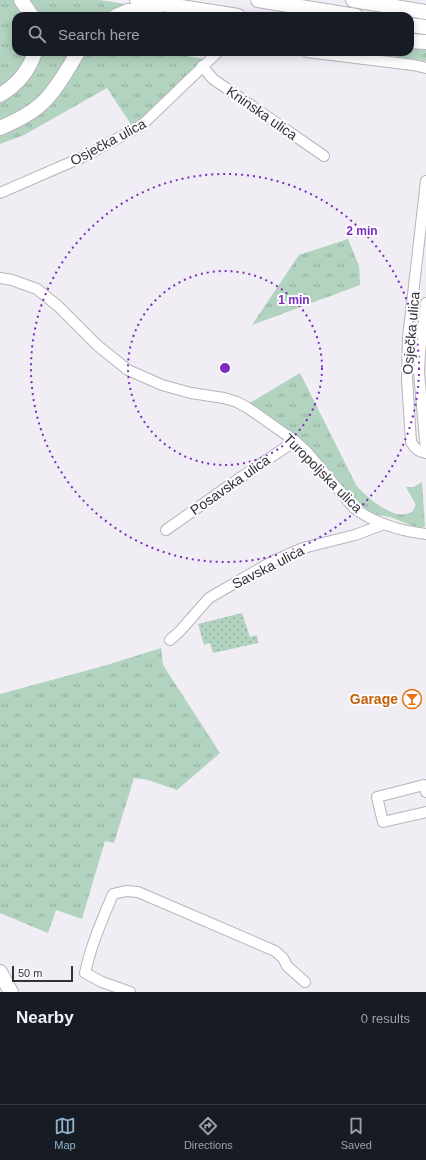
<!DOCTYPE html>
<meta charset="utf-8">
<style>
body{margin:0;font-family:Helvetica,sans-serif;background:#242831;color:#f1f3f6}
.scale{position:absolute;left:12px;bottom:10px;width:61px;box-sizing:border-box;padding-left:4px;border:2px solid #333134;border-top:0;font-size:11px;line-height:14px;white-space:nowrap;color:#333134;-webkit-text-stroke:3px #fcfbff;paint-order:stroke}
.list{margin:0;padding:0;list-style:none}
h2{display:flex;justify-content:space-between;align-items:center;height:52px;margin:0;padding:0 16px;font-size:17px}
h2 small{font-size:13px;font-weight:400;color:#9ea1a6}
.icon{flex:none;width:22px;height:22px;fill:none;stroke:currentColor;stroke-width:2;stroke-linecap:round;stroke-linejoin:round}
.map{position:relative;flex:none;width:426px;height:992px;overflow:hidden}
.search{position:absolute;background:#171b24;box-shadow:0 2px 10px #0003;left:12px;right:12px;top:12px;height:44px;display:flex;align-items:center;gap:10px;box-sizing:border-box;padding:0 14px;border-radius:12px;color:#9ea1a6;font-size:15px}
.sheet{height:112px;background:#171b24}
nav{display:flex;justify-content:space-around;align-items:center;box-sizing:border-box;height:56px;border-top:1px solid #363941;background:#171b24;font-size:11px;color:#9ea1a6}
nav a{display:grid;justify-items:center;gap:2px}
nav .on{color:#92b2cb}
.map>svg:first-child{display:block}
</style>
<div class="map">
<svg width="426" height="992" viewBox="0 0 426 992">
<defs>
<pattern id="grass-tufts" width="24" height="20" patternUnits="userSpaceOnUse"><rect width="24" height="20" fill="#b2d3bf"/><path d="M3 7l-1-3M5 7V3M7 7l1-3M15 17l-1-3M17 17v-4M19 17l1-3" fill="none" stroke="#91ac9c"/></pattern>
<pattern id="garden-dots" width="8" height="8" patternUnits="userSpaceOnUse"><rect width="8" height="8" fill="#b2d3bf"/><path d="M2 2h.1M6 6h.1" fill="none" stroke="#91ac9c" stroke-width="1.8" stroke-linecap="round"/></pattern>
</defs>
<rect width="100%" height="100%" fill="#f0edf4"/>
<g fill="url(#grass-tufts)">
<path d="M 0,0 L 15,0 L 26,16 L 16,16 L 16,52 L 29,52 L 27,57 L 9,82 L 0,87 Z"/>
<path d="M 28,0 L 100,0 L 131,5 L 108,16 L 37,16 Z"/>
<path d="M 410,48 L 426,50 L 426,61 L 356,52 L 410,52 Z"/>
<path d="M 39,52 L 72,52 L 57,75 L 35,102 L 0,122 L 0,99 Z"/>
<path d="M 85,52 L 165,52 L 204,59 L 150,112 L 132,126 L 107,88 L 24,135 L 0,144 L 0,133 L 21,124 Z"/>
<path d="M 348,239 L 359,266 L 360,285 L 252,325 L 299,255 Z"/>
<path d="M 300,373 L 356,485 C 364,495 384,511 397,514 C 402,515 407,514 412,512 L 416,505 L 406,487 L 414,487 L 422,482 L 425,526 L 422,528 L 416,527 L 390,517 L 378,515 L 368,511 L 346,490 L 309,448 L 248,404 Z"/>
<path d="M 161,648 L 163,665 L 220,753 L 177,790 L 148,780 L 134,778 L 114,843 L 105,841 L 82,919 L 56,910 L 48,933 L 0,913 L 0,694 L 107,665 Z"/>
</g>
<path fill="url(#garden-dots)" d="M 242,613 L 250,637 L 257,635 L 258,643 L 213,653 L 210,643 L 204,645 L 198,624 Z"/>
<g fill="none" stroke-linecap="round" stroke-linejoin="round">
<defs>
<g id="minor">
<path d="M 307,52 L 413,65 L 426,68"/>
<path d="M 202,66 L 213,79 L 324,156"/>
<path d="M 426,181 L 408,338 L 407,379 L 411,442 C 415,449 419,452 426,453"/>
<path d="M 0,193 L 85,156 L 142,125 L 218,52"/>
<path d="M 0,278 L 12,280 L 37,289 L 58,306 L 97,345 L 128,370 L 162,385 L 191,393 L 224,398 L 237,402 L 248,408 L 295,441 L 306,451 L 354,508 C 374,523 401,531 426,534"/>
<path d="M 426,303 L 420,352 L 419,372 L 426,451"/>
<path d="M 166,530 L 234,482 L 295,441"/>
<path d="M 170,640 L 180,631 L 209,598 L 273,561 L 303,548 L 355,535 L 384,524"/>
<path d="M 426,792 L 424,785 L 377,797 L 383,822 L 426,812"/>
<path d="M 130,992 L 102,982 L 85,973 C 91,945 102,920 113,894 L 126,891 L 138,892 L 275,951 L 283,958 L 287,966 L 305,982"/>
</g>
<g id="highway">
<path d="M 21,0 L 32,16"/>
<path d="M 137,0 L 238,16"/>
<path d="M 258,0 L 356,16"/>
<path d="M 353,0 L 426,12"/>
<path d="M 116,16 L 128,11 L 157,9"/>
<path d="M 410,25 L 426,27"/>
<path d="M 410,41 L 426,42"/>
<path d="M 0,95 C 17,85 29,71 35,52"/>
<path d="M 0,128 C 14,122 29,115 40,105 C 54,94 69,67 78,52"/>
<path d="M 0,972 L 11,992"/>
</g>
</defs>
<use href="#minor" stroke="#b7b4bb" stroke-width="12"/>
<use href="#highway" stroke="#b7b4bb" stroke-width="16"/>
<use href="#minor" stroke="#fff" stroke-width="10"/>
<use href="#highway" stroke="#fff" stroke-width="14"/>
</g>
<g fill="none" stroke="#7b2cbf" stroke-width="2" stroke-dasharray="2 4">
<circle cx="225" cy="368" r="97"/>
<circle cx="225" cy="368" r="194"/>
</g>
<defs>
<symbol id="bar-ring" viewBox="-11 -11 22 22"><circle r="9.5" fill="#fcfbff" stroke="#e8710a" stroke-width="1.5"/><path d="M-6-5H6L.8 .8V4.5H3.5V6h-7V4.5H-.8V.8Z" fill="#e8710a"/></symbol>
</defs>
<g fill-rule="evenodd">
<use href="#bar-ring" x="401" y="688" width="22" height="22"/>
</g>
<g text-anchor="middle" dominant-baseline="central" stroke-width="4" stroke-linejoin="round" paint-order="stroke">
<g font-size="14" fill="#333134" stroke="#fcfbff">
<text transform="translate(262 113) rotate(35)">Kninska ulica</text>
<text transform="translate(108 142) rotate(-28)">Osječka ulica</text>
<text transform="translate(411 333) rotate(-85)">Osječka ulica</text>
<text transform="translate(323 473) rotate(45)">Turopoljska ulica</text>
<text transform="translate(230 485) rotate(-35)">Posavska ulica</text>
<text transform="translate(268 567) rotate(-27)">Savska ulica</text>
</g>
<g font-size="14" font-weight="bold" fill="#c56008" stroke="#fcfbff" text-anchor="end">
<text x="398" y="699">Garage</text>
</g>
</g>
<circle cx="225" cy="368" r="6" fill="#7b2cbf" stroke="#fcfbff" stroke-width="2"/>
<g font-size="12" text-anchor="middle" font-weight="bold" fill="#7b2cbf" stroke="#fcfbff" stroke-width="4" stroke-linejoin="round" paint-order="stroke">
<text x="362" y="235">2 min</text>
<text x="294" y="304">1 min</text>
</g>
</svg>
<div class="scale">50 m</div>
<div class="search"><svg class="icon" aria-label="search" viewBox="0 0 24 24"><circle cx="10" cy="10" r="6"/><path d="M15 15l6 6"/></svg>Search here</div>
</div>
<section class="sheet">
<h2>Nearby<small>0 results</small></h2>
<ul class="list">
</ul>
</section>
<nav>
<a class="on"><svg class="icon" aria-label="map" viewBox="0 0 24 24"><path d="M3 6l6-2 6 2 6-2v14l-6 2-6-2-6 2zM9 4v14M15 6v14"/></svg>Map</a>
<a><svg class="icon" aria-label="directions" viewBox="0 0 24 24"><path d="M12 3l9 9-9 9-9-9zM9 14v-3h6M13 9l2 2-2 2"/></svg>Directions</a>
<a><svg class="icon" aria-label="saved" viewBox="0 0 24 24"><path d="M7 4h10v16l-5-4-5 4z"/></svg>Saved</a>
</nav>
